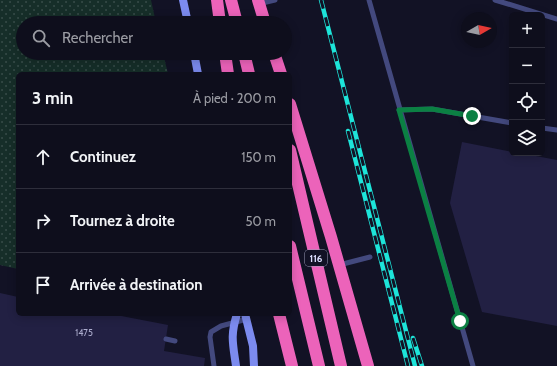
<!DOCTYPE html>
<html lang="fr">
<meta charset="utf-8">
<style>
body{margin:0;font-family:Cabin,sans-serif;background:#1c1c29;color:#f1f3f6}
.controls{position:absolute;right:12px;top:12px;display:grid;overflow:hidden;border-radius:6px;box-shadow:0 2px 10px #0003}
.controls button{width:36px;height:36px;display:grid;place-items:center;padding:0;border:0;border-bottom:1px solid #2e2e3b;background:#0e0e1c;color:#f1f3f6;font:20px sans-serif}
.compass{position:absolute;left:461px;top:12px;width:36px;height:36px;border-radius:50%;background:#0e0e1c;box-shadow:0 2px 10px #0003;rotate:81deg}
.stop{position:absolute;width:12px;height:12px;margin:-9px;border:3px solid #0b8043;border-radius:50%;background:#fff}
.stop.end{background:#0b8043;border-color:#fff;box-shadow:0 1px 4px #0008}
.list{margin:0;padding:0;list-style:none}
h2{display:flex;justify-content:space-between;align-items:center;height:52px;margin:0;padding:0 16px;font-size:17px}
h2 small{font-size:13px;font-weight:400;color:#9b9ca3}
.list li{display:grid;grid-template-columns:26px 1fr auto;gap:12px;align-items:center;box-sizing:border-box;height:64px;padding:0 16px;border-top:1px solid #2e2e3b}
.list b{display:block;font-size:15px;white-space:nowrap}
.list em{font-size:13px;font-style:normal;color:#9b9ca3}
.icon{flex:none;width:22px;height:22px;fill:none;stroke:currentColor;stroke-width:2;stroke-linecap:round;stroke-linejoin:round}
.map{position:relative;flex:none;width:557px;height:366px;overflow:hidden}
.search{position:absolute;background:#0e0e1c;box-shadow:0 2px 10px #0003;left:16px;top:16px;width:276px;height:44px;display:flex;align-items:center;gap:10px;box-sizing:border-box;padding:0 14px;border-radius:22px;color:#9b9ca3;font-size:15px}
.panel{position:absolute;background:#0e0e1c;box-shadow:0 2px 10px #0003;left:16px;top:72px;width:276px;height:244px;border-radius:6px}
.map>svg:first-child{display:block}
</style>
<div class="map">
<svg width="557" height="366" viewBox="0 0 557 366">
<defs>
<pattern id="grass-dots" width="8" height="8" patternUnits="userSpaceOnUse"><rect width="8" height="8" fill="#162e29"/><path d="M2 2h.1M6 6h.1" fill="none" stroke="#374c49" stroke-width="1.8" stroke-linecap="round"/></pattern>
</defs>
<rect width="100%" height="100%" fill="#121225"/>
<path fill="url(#grass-dots)" d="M 0,0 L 151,0 L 156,23 L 23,23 L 23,53 L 163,53 L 168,74 L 18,74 L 18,269 L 0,265 Z"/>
<g fill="#222043">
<path d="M 462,142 L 512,152 L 512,153 L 520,153 L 557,160 L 557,326 L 482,312 L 450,203 Z"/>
<path d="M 0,293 L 18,297 L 18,314 L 111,314 L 168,325 L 164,351 L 205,358 L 204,366 L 0,366 Z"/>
</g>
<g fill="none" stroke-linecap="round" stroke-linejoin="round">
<g stroke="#43497e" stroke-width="5">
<path d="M 369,0 L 473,366"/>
<path d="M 495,0 L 557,19"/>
<path d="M 258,4 L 275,0"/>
<path d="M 399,110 L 432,109 L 512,123"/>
<path d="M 542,128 L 557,130"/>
<path d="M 339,265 L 370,257"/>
<path d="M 166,339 L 175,341"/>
<path d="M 214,366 L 210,337 L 211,332 L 221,326 L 247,319"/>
</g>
<g stroke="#7c8bef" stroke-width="8">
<path d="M 183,0 L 188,23"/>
<path d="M 194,53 L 198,74"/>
<path d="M 245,314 L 253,346 L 254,366"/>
<path d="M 236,366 C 233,344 230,336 237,314"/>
</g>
<g stroke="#ec63ba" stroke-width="12">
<path d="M 217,0 L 220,23"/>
<path d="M 231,0 L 237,23"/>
<path d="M 258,0 L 265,23"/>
<path d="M 225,53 L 228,74"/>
<path d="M 244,53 L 249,74"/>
<path d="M 274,53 L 281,74"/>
<path d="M 290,104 L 331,237 L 368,366"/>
<path d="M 290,150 L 341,366"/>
<path d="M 290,246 L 319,366"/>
<path d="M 279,314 L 292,366"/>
</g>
<defs>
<g id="rail">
<path d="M 321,0 L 415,366"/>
<path d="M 348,131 L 408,366"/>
<path d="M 413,338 L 422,366"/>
</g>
</defs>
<use href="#rail" stroke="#1de4d9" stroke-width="4.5"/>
<use href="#rail" stroke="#121225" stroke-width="3" stroke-dasharray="9" stroke-linecap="butt"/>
</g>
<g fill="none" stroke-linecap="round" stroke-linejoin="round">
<path stroke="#0b8043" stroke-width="5" d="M 460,321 L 399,110 L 432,109 L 472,116"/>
</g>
<g text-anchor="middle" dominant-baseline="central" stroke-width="3" stroke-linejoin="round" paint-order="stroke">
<g font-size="9" fill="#acaccd">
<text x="84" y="332">1475</text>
</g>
<rect fill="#121225" stroke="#9e9fbb" stroke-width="1" x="305" y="250" width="22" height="16" rx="3"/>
<g font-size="10" font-weight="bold" fill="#dadbfb">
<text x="316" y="258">116</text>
</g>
</g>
</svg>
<div class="controls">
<button>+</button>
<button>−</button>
<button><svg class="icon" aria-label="locate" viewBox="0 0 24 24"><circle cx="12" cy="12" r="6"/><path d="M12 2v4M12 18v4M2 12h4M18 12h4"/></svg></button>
<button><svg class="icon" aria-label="layers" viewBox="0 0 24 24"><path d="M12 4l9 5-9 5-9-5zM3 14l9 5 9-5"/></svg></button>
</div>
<svg class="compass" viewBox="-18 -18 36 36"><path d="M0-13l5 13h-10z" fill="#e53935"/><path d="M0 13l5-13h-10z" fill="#9b9ca3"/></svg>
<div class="stop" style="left:460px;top:321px"></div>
<div class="stop end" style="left:472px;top:116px"></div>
<div class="search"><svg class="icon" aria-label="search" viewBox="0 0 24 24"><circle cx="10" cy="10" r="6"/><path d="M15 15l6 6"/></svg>Rechercher</div>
<section class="panel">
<h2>3 min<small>À pied · 200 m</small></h2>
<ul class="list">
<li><svg class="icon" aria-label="ahead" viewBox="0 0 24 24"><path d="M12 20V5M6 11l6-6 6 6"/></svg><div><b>Continuez</b></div><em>150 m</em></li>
<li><svg class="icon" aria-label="right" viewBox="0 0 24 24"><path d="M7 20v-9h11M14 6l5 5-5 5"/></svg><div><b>Tournez à droite</b></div><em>50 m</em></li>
<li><svg class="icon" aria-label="arrive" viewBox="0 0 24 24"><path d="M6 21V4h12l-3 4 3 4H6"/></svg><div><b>Arrivée à destination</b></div></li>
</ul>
</section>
</div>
